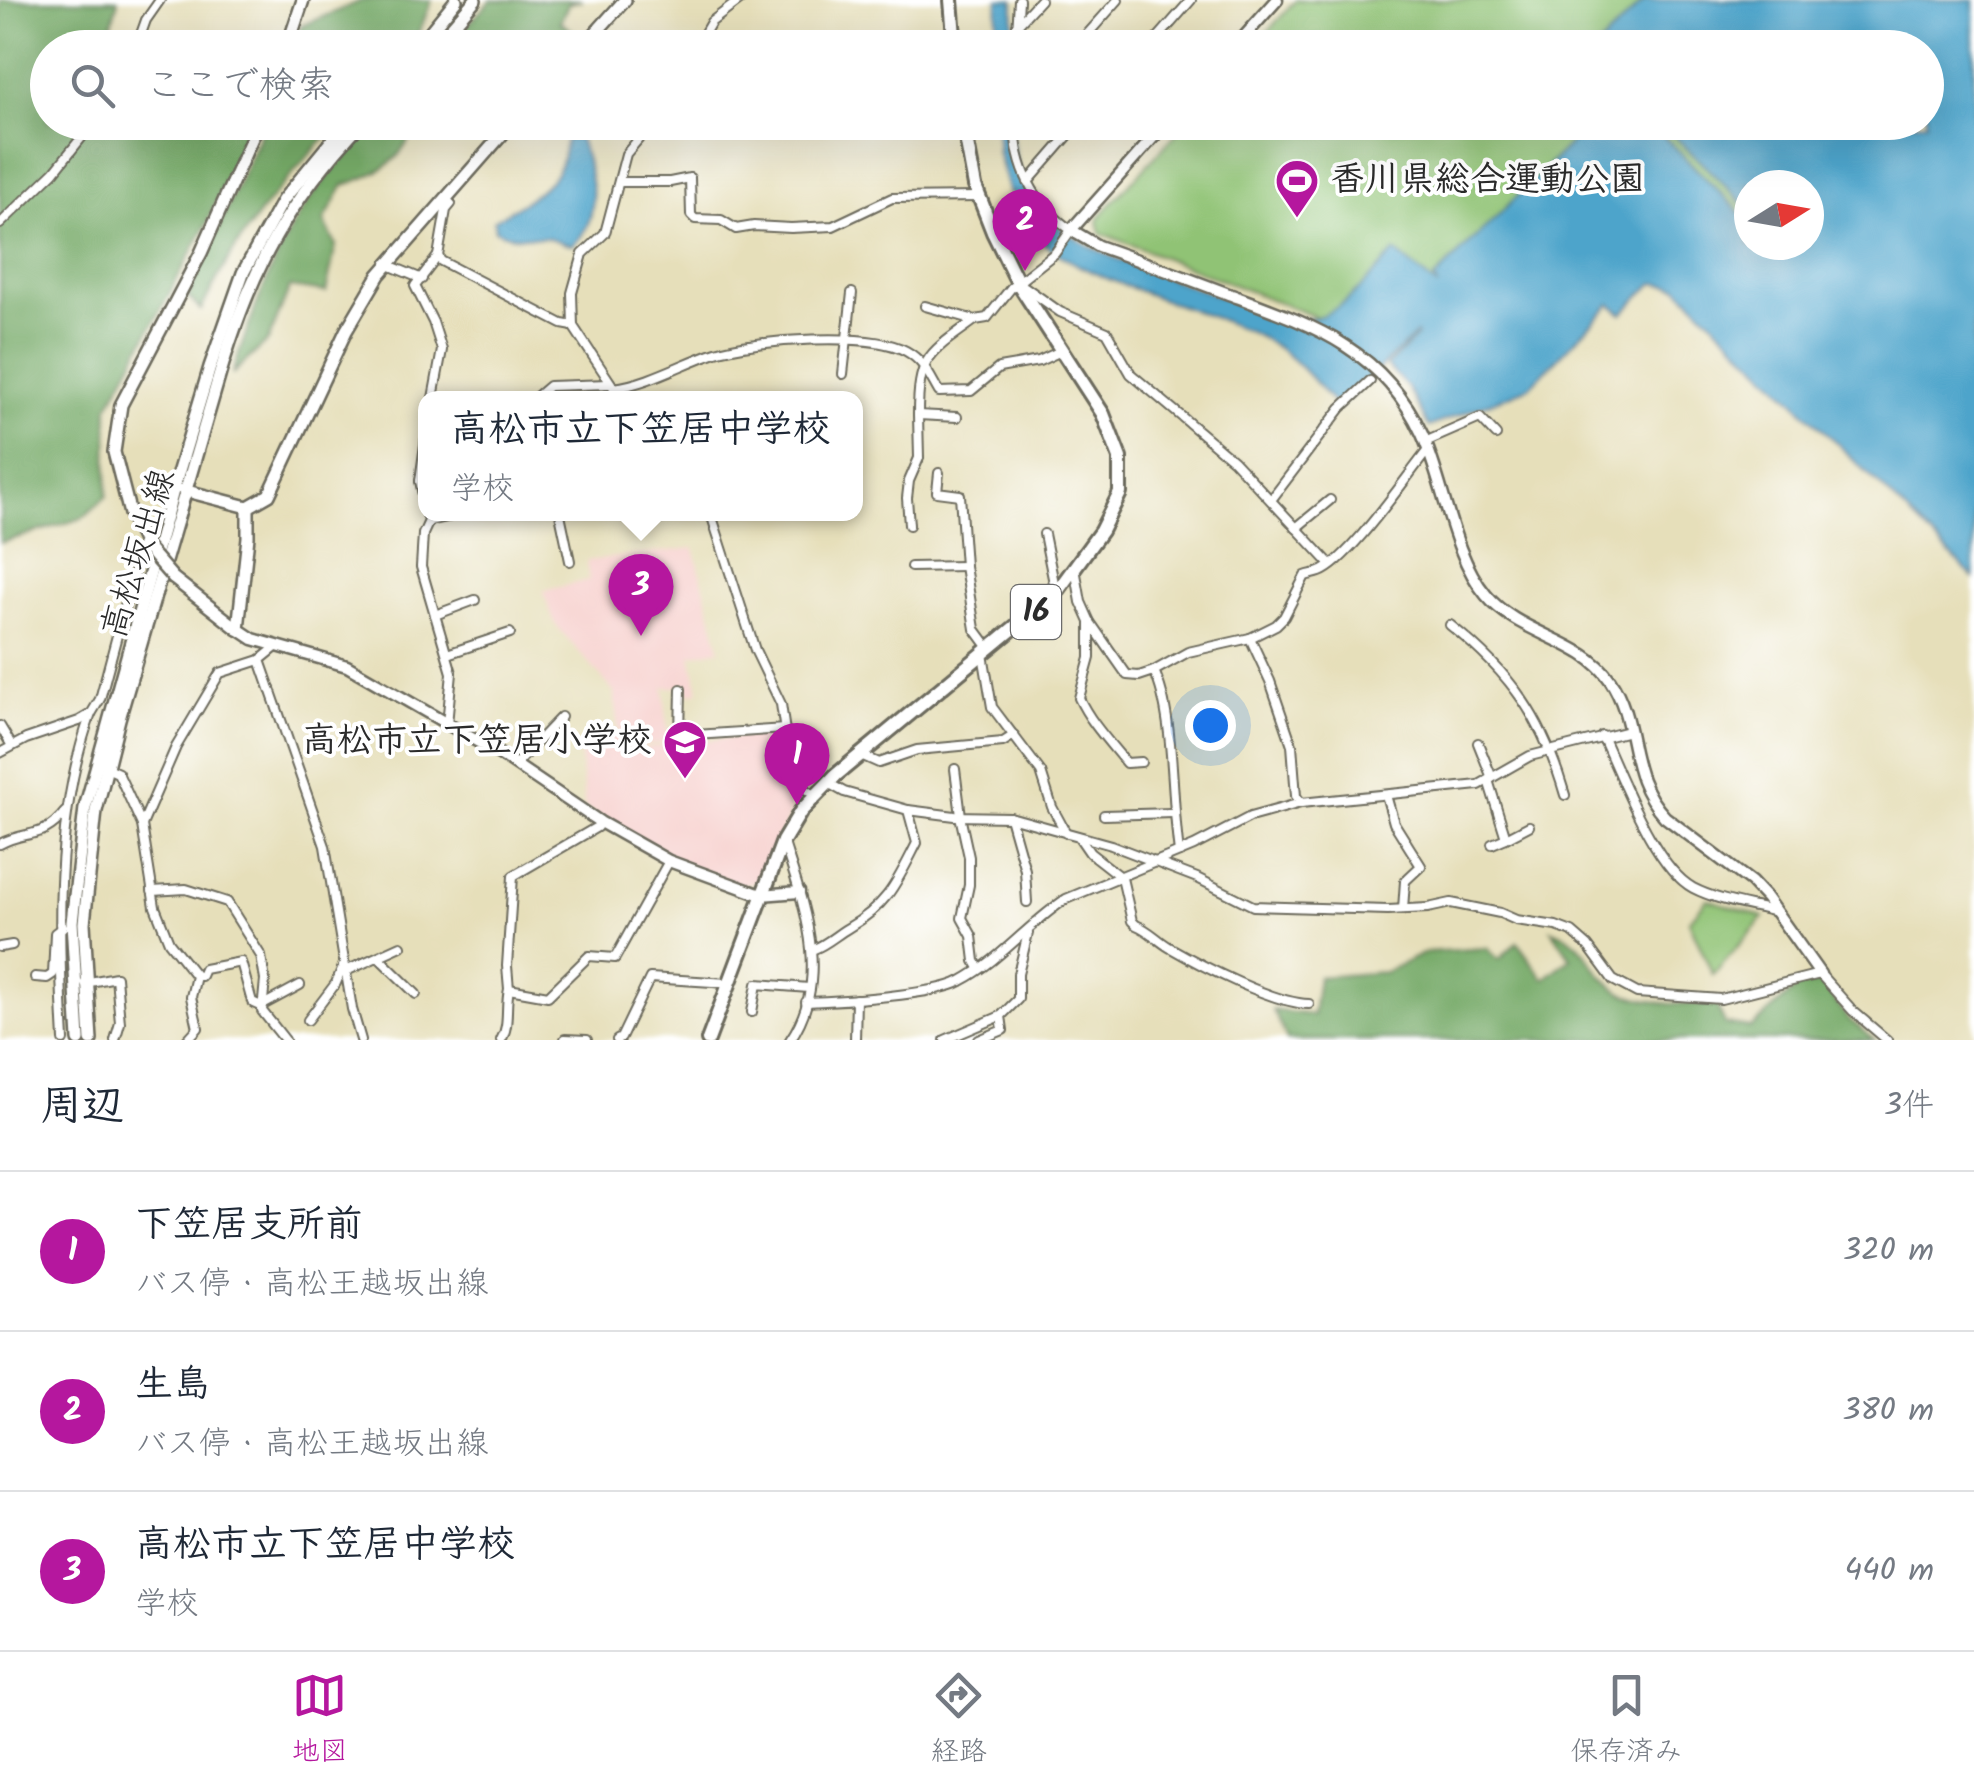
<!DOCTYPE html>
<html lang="ja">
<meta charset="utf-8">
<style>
body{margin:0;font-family:Kalam,"Klee One",sans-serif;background:#f6f6f7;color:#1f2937}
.compass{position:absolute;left:1734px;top:170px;width:90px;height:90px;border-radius:50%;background:#fff;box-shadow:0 10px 40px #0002;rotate:79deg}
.you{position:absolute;left:1210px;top:725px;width:35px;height:35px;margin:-25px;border:8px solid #fff;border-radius:50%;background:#1a73e8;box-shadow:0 0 0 15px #1a73e833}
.badge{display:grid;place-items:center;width:65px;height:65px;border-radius:50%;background:#b5179e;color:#fff;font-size:32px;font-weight:700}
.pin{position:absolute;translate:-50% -82px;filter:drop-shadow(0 2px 5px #0008)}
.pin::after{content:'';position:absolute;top:52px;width:35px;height:30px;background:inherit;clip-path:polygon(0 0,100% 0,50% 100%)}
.popup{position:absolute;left:418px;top:391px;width:445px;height:130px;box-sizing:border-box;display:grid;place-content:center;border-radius:20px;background:#fff;filter:drop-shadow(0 2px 8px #0005);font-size:32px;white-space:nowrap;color:#747a83}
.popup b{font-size:38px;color:#1f2937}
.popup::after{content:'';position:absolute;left:50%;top:100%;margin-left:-20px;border:20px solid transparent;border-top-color:#fff}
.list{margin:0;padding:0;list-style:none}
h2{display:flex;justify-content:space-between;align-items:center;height:130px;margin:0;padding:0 40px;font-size:42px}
h2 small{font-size:32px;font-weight:400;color:#747a83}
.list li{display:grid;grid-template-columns:65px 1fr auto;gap:30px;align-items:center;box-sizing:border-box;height:160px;padding:0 40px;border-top:2px solid #e0e1e3}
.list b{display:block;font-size:38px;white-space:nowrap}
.list p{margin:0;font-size:32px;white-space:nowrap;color:#747a83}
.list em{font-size:32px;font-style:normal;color:#747a83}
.icon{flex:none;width:55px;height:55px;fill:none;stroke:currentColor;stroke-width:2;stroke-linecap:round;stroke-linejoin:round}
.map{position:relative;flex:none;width:1974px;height:1040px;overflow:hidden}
.search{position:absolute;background:#fff;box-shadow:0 10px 40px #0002;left:30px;right:30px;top:30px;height:110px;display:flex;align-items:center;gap:25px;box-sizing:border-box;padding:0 35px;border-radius:55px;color:#747a83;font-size:38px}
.sheet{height:610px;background:#fff}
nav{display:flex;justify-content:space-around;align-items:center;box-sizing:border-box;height:140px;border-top:2px solid #e0e1e3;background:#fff;font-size:28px;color:#747a83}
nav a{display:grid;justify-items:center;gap:5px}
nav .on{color:#b5179e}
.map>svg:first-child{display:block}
</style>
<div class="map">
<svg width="1974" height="1040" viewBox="0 0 1974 1040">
<rect width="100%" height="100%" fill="#fff"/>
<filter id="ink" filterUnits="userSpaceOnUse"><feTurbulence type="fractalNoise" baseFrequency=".01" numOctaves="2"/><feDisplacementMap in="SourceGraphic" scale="20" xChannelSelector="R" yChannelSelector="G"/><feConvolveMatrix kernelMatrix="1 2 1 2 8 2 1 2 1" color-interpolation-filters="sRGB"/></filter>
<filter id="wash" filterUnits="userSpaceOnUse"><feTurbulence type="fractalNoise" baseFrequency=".0048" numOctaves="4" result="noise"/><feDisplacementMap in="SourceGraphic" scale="40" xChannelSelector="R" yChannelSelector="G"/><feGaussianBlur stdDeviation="2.25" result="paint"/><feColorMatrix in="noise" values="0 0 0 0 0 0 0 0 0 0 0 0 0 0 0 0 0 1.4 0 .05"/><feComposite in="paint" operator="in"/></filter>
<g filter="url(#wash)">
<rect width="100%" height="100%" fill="#e6dfba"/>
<g fill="#f7d0cd">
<path d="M 694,548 L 720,649 L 691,655 L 699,692 L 688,694 L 686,687 L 664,687 L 668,742 L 643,746 L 625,743 L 618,730 L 614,692 L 555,624 L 543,591 L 589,580 L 586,561 Z"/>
<path d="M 601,727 L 613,729 L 622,746 L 643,748 L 774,733 L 783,739 L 791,810 L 767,868 L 763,868 L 756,882 L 740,886 L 670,859 L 585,808 L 580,751 L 594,745 Z"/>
</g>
<g fill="#90c374" stroke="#5e7750" stroke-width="2.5">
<path d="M 1296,0 L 1645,0 L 1598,47 L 1253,48 Z"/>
<path d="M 1186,123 L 1591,123 L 1434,279 L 1439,286 L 1437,288 L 1339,307 L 1321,319 L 1101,233 L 1098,222 L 1100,216 Z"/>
<path d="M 1650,123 L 1661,123 L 1749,209 L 1749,221 Z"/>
<path d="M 1707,899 L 1764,917 L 1713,975 L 1689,921 Z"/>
</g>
<g fill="#74a966" stroke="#506a48" stroke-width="2.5">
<path d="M 0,0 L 118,0 L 106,47 L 48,48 L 48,122 L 250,123 L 206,226 L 108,407 L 107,496 L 83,518 L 0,543 Z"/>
<path d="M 363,0 L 432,0 L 420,30 L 405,47 L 293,48 L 301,26 Z"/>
<path d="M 491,0 L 583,0 L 569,3 L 560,22 L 577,34 L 568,47 L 447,47 Z"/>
<path d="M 265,123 L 339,123 C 280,185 239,231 201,310 L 188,297 Z"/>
<path d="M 377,123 L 417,123 C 402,161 382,173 344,185 L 324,221 L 336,245 L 326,292 L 290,287 L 268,341 L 232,374 C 250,321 269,266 298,217 C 319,183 349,152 377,123 Z"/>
<path d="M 1552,930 C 1592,942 1589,974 1621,992 C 1648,1006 1687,1003 1716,1005 L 1725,1024 L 1751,1028 L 1800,985 L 1816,983 L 1825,986 L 1847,1018 L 1875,1040 L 1287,1040 L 1273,1010 L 1313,1015 L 1318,977 L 1385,972 L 1427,952 L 1487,948 L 1499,960 L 1517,942 L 1544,979 L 1571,958 Z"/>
</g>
<g fill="#4ea4cb" stroke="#3c687b" stroke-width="2.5">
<path d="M 998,0 L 1014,0 L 1013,47 L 996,48 Z"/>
<path d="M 1645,0 L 1974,0 L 1974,578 L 1678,287 L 1654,283 L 1622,314 L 1611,304 L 1529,387 L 1429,427 L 1408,388 L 1387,366 L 1417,336 L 1416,334 L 1338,408 C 1317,385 1298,360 1272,344 C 1213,307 1067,282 1030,228 C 1023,218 1019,204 1013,193 L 1009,193 L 998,154 L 996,123 L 1011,123 C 1015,224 1085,248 1168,278 C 1207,292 1246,306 1285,321 C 1337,325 1361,285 1395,252 L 1438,287 L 1434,279 L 1591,123 L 1650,123 L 1749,221 L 1749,245 L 1809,245 L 1809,185 L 1749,185 L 1749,209 L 1661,123 L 1926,122 L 1926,48 L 1598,47 Z"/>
<path d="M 566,139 L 579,139 C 592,174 604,217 573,245 C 562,245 558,239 548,238 C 530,236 511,239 495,230 L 494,220 C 515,208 553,187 561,163 C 563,156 564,147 566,139 Z"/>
</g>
</g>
<g filter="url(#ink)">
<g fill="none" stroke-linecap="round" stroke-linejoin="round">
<defs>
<g id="minor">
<path d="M 1017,25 L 1040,0"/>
<path d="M 136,48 L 146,20 L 160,0"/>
<path d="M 696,48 L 711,22 L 740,0"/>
<path d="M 1016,48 L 1019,0"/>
<path d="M 1075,48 L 1118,0"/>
<path d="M 1149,48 L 1191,0"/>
<path d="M 619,182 L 670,182 L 690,178 L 691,215 L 695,219 L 721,220 L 736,229 L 754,226 L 791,228 L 833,226 L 892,198 L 979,197"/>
<path d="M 1028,182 L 1080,122"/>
<path d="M 445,198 L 451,204 L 446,210 L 438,256 L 441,261 L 562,324 L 573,326 L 572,293 L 583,254 L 605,233 L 626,154 L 653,122"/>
<path d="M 0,224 L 54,172 L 94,122"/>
<path d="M 386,264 L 422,279"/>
<path d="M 1025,287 L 1060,312 L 1107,332 L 1131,374 L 1233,460 L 1331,565"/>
<path d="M 925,306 L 975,320 L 987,318 L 1011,288 L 1055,253 L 1071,230 C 1034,205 1015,167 1015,122"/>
<path d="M 573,326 L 614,388 C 650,383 681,364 716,352 C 754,340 871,331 906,351 C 924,361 929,375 939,392 L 971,391 L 999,368 L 1039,361 L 1061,351"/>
<path d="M 843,374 L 852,293"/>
<path d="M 433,398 L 442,350 L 433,322 L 415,286 L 438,256"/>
<path d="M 535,398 L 549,386 L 609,384"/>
<path d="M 957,417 L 918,415 C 918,355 930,353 975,320"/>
<path d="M 1425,442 L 1480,418 L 1496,435"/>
<path d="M 939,473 L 937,492 L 960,495 L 965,566 L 975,629 L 989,648"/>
<path d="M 426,479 L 420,481 L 426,509"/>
<path d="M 420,481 L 426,437"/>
<path d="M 1271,500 L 1341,408 L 1370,381"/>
<path d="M 427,514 L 429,521 L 423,534 L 421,567 L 452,673 L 447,724"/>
<path d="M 560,514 L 570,561"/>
<path d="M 711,514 L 755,650 L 781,704 L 792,780 L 814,795"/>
<path d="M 429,521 L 461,514"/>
<path d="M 909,525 L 907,498 L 909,481 L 919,458 L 918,415"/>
<path d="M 1296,528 L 1330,500"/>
<path d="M 1044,534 L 1056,593"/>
<path d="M 911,567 L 965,566"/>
<path d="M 1075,568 L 1081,602 L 1090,622 L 1127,675 L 1139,676 L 1154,671"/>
<path d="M 435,615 L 475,600"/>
<path d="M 1090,622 L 1090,658 L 1079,698 C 1090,722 1110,743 1126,763 L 1141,762"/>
<path d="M 1450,625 C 1512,674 1543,719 1565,795"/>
<path d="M 1250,638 L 1270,681 L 1292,745 L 1296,796 L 1301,803 L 1479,785 L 1530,756 L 1629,731"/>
<path d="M 276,647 L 260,660 L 325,846 L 352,1009 L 361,1040"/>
<path d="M 447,654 L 510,633"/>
<path d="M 983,654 L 992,707 L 1041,772 L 1052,807 L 1066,833"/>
<path d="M 681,689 L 680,736 L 785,729"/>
<path d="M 0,726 L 12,746"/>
<path d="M 1602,736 C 1622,778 1654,867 1693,888 C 1718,901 1749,905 1776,912"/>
<path d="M 1478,743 L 1492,778"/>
<path d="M 0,753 L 26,739 L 79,721 L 91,714 L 100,699 L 142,542"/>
<path d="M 861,755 L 879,763 L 917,750 L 1003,742 L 1014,735"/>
<path d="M 515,765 L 561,717"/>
<path d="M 107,768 L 118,773 L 142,825"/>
<path d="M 955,769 L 961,816"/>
<path d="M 1488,780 L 1506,838 L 1492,844"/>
<path d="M 828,783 L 844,792 L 908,810 L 955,816 L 1010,817 L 1111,845 L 1197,878 L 1253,906 L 1388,910 L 1428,908 L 1451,903 L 1500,913 L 1516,920 L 1556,926 L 1572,932 L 1588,946 L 1613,980 L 1637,993 L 1721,999 L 1820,974 L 1853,1011 L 1887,1040"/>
<path d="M 1386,795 L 1394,823 L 1421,866 L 1405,881 L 1403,909"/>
<path d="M 1104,815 L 1173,813"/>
<path d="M 960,816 L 969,857 L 969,885 L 962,918 L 972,936 L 975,961 L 979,968"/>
<path d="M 1010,817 L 1025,870 L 1027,902"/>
<path d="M 1079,837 L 1090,853 L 1122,878 L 1132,921 L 1136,925 C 1149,930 1157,940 1169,947 C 1202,966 1273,1003 1309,1004"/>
<path d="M 1506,838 L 1529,826"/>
<path d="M 784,843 C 804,906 832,979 790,1040"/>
<path d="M 0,844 C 27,829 42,841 65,812"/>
<path d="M 1179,852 C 1171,800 1175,715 1154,671 L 1188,652 L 1250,638 L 1276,625 L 1284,617 L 1305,576 C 1310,574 1315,574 1320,572 C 1349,561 1406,477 1428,450"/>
<path d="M 152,891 L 186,889 L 227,902 L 261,956 L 265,980 L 262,1011 L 285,1040"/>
<path d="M 0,947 L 12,945"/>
<path d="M 814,949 C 827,944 836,935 848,928 C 888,905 897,882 917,843 L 908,810"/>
<path d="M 378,957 L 416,994"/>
<path d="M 346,971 L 401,946"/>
<path d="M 196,976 L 201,976 L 204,969 L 241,962 L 252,1002 L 261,1006 L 300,985"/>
<path d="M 35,977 L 47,978 L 53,974 L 55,933 L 63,927"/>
<path d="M 85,983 L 116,977 L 120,1023 L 115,1040"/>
<path d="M 509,989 L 507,966 L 513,876 L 597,827 L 600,822"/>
<path d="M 806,1002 C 838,1001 937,995 961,981 C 1001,960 1029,923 1066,899 L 1194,846 L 1250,817 L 1301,803"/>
<path d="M 752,1012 L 757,984 L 809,988"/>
<path d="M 308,1020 L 336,983 L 344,964"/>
<path d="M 565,1039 L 587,1040"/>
<path d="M 64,1040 C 58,934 54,814 91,714"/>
<path d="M 187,1040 L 198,1028 L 191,997 L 196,976 L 169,942 L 155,907 L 142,825 L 176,747 L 220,673 L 260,660"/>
<path d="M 501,1040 C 510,1026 505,1006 509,989 L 548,996 L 589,956 L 615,958 L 669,861"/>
<path d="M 617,1040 L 621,1038 L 650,978 L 728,983"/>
<path d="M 855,1040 L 856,999"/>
<path d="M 945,1040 L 1001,1016"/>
<path d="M 979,1040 L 1003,1030 L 1001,1016 L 1018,999 L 1018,974 L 1028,933"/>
</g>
<g id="tertiary">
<path d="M 1234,48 L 1277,0"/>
<path d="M 1167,122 L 1071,230 L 1098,246 C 1141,261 1184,277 1226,293 C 1309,324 1382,347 1422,434 C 1444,483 1452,554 1486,595 C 1519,635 1583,639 1610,680 C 1640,725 1624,773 1665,817 L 1751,882 L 1766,898 L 1820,974"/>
<path d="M 238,629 L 253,639 L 347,666 L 501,755 L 600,822 L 669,861 L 761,895 L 799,892"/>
</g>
<g id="secondary">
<path d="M 287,48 L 303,0"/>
<path d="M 417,48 L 456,0"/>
<path d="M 433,48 L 475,0"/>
<path d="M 582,48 L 625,0"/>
<path d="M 183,490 L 248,507 L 269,495 L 346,331 L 379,275 L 513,122"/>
<path d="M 146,547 L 130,514 L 114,452 L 121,405 L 201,253 L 259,122"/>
<path d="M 173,578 L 238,629 L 248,537 L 248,507"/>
<path d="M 79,1040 L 72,922 L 85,808 L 174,487 L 210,367 L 243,273 L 283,200 L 347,122"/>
<path d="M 91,1040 L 84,923 L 96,811 L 119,719 L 221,370 C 252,267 288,201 362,122"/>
</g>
<g id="primary">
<path d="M 951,0 L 955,48"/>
<path d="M 708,1040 L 783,841 L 801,811 L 836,775 L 1056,593 L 1101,531 L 1120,493 L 1120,458 L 1103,414 L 1018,283 L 993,232 L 975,186 L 963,122"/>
</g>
</defs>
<use href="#minor" stroke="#6c6a5d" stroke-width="12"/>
<use href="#tertiary" stroke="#6c6a5d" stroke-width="15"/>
<use href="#secondary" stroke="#6c6a5d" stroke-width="16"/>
<use href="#primary" stroke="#6c6a5d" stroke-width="18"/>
<use href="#minor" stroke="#fff" stroke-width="8"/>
<use href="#tertiary" stroke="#fff" stroke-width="10"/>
<use href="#secondary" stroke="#fff" stroke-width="11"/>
<use href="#primary" stroke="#fff" stroke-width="12"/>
<defs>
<path id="secondary-bridge" d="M 146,547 L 173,578"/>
</defs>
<use href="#secondary-bridge" stroke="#6c6a5d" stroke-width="16" stroke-linecap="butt"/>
<use href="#secondary-bridge" stroke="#fff" stroke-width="11"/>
</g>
</g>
<defs>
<symbol id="stadium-pin" viewBox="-11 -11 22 30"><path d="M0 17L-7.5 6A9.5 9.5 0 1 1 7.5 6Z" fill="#b5179e" stroke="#fff"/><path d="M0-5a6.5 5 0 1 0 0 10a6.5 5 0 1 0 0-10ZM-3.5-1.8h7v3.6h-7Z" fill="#fff"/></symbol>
<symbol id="school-pin" viewBox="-11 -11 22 30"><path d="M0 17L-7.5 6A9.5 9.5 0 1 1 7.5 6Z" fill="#b5179e" stroke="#fff"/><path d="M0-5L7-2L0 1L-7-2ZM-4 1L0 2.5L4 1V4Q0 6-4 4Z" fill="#fff"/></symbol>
</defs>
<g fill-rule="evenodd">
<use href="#stadium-pin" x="1272" y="156" width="50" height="68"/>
<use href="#school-pin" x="660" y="717" width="50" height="68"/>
</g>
<g text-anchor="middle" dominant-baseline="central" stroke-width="8" stroke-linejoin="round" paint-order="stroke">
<rect fill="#fff" stroke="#6b6b6b" stroke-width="2.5" x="1011" y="585" width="50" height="54" rx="8"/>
<g font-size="32" font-weight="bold" fill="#2b2b2b">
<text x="1036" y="612">16</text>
</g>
<g font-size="35" font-weight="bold" fill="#2b2b2b" stroke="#fff" text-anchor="start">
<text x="1330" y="181">香川県総合運動公園</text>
<text x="652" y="742" text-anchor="end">高松市立下笠居小学校</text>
</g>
<g font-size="35" fill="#2b2b2b" stroke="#fff">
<text transform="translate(140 554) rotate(-73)">高松坂出線</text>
</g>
</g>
</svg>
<svg class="compass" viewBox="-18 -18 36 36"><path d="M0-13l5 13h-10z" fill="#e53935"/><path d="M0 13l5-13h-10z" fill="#747a83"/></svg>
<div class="you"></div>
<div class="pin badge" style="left:797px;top:805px">1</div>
<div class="pin badge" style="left:1025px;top:271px">2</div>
<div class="pin badge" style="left:641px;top:636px">3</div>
<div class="popup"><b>高松市立下笠居中学校</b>学校</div>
<div class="search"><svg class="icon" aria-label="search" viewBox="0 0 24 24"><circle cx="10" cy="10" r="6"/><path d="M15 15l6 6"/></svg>ここで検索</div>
</div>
<section class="sheet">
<h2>周辺<small>3件</small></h2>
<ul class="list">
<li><span class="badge">1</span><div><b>下笠居支所前</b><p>バス停 · 高松王越坂出線</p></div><em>320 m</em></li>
<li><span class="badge">2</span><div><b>生島</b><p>バス停 · 高松王越坂出線</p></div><em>380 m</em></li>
<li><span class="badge">3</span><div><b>高松市立下笠居中学校</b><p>学校</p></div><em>440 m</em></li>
</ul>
</section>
<nav>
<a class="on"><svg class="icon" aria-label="map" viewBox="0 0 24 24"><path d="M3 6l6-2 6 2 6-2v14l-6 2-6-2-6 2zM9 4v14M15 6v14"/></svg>地図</a>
<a><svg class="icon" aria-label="directions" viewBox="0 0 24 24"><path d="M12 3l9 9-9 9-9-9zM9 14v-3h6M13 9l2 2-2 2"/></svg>経路</a>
<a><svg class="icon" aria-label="saved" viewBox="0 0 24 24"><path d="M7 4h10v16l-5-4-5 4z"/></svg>保存済み</a>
</nav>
